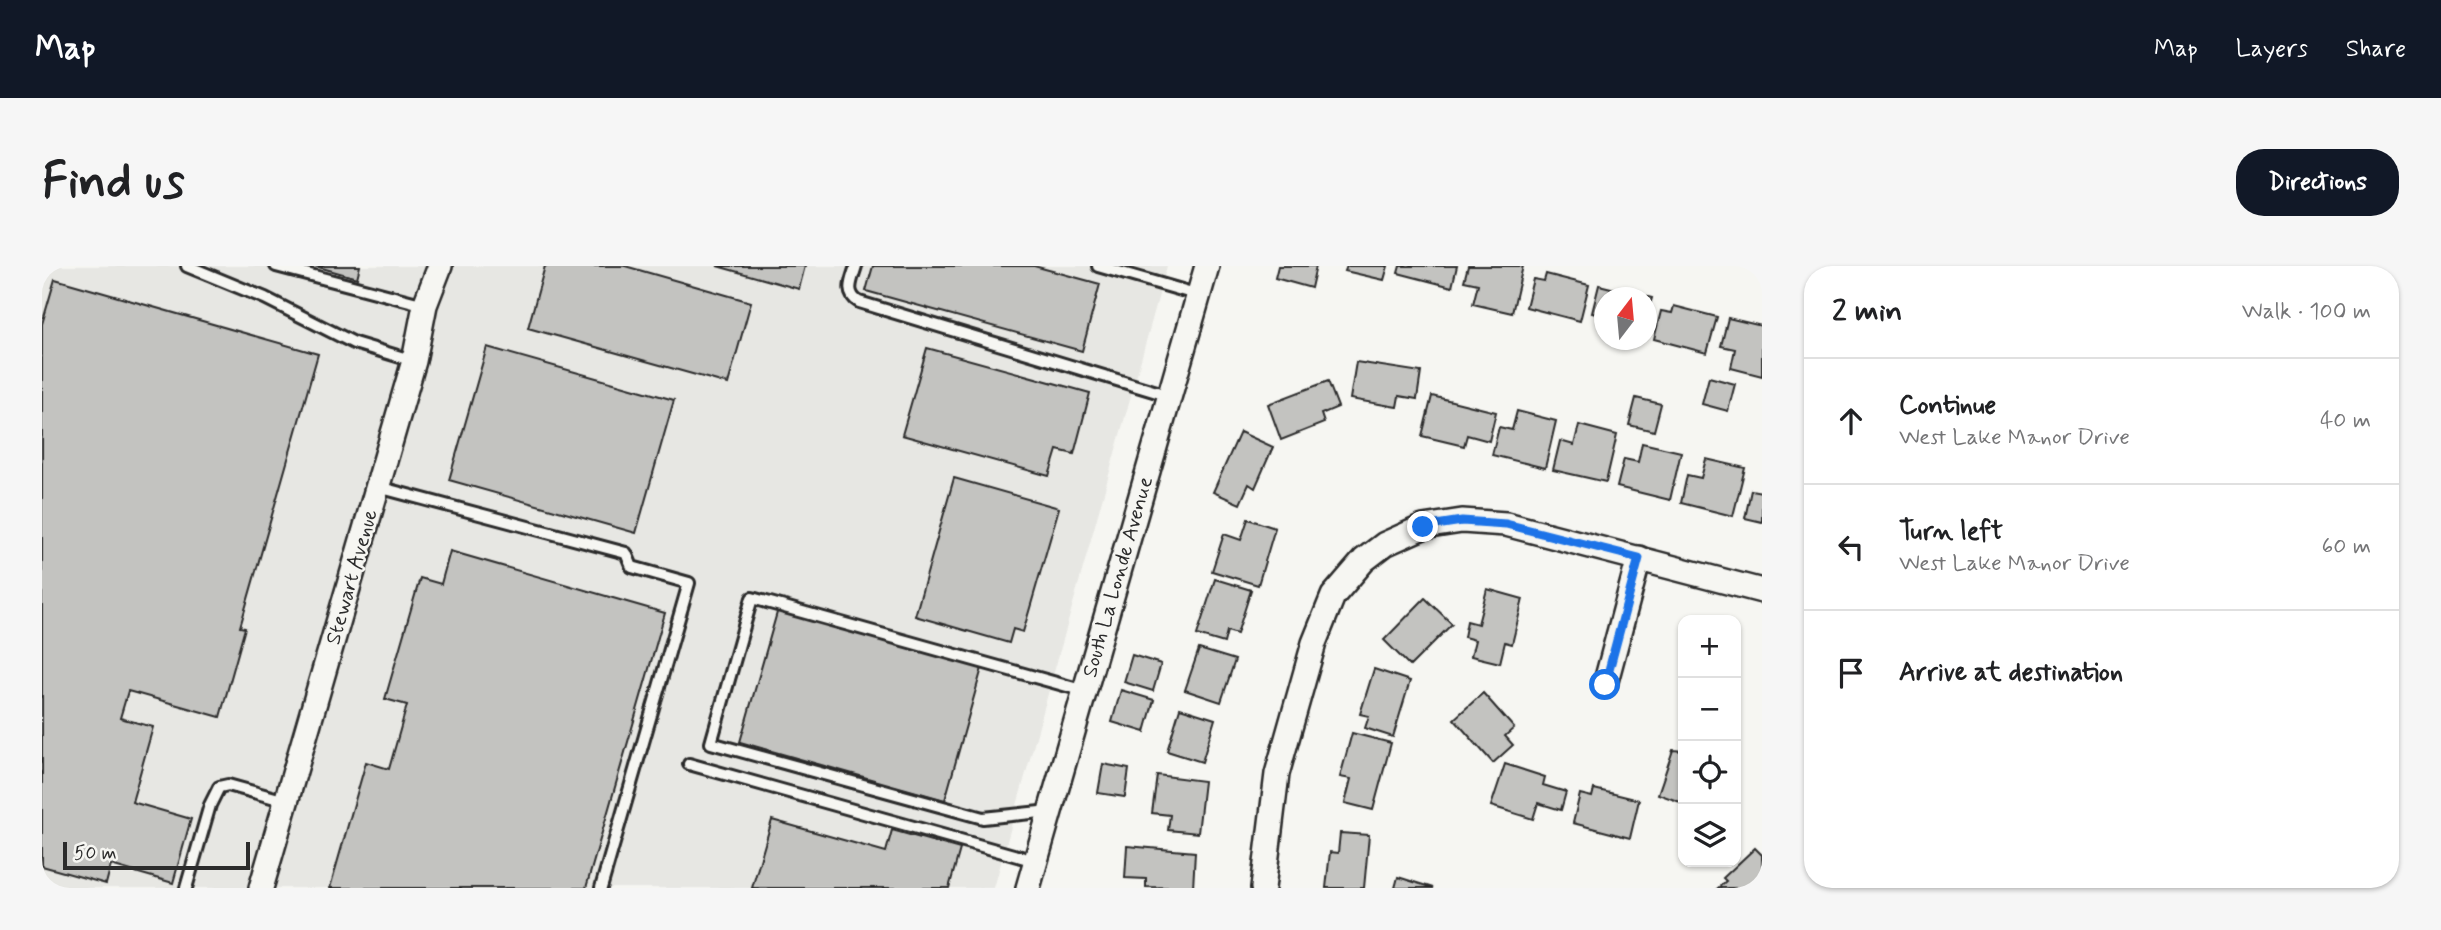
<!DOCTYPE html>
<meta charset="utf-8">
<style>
body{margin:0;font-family:Mynerve,sans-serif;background:#f6f6f6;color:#202124}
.controls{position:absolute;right:21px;bottom:21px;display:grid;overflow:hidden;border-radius:14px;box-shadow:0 2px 5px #0004}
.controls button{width:63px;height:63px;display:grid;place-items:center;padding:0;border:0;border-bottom:2px solid #e0e0e0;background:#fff;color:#202124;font:35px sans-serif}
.compass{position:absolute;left:1552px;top:21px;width:63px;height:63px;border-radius:50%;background:#fff;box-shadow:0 2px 5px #0004;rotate:16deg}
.scale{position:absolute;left:21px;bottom:18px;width:187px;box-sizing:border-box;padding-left:7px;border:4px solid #2b2b2b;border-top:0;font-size:19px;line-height:24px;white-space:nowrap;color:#2b2b2b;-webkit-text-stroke:5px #f6f6f2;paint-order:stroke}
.stop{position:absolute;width:21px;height:21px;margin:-16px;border:5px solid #1a73e8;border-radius:50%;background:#fff}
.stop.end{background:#1a73e8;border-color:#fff;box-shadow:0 2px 7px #0008}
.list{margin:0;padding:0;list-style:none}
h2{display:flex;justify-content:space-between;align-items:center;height:91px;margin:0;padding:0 28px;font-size:30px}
h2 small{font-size:23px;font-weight:400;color:#757577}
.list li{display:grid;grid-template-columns:46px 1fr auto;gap:21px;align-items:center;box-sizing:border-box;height:126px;padding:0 28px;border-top:2px solid #e0e0e0}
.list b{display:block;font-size:26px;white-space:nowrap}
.list p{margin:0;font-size:23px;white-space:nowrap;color:#757577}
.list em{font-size:23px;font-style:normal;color:#757577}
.icon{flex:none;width:38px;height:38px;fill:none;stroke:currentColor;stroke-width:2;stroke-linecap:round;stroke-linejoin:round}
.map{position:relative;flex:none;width:1720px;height:622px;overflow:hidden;border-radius:28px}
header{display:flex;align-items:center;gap:42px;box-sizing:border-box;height:98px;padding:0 35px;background:#111827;color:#fff}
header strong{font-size:33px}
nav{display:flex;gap:38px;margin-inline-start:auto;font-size:24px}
.intro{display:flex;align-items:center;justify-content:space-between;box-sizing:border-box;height:168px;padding:0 42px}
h1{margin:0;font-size:49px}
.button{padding:18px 32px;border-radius:28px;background:#111827;color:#fff;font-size:24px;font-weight:700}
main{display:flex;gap:42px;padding:0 42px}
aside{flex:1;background:#fff;border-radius:28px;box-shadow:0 2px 5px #0004}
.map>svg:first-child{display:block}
</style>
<header>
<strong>Map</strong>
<nav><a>Map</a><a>Layers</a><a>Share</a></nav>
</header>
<div class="intro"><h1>Find us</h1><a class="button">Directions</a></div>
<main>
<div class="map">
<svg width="1720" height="622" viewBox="0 0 1720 622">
<rect width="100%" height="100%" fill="#f6f6f2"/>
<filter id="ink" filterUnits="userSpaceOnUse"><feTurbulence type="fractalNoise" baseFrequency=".0143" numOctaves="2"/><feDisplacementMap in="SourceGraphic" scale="14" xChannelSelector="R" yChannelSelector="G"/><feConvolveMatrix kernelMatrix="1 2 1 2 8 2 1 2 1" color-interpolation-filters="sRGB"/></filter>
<g filter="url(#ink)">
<path fill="#e7e7e3" d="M 0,0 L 1125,0 L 952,622 L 0,622 Z"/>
<g fill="#c3c3c0" stroke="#2b2b2b" stroke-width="2">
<path d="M 273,0 L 318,0 L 315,12 Z"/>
<path d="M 503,0 L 583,0 L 709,36 L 686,118 L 486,62 Z"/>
<path d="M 675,0 L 763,0 L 757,23 Z"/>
<path d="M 831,0 L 992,0 L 1058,18 L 1040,85 L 824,25 Z"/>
<path d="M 1236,0 L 1274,0 L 1269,22 L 1233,12 Z"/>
<path d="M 1305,0 L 1346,0 L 1342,14 L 1303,5 Z"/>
<path d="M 1358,0 L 1415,0 L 1410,21 L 1356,7 Z"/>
<path d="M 1426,0 L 1481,0 L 1470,47 L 1431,38 L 1436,18 L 1422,15 Z"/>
<path d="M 1504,8 L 1547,19 L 1538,55 L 1484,41 L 1491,13 L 1502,15 Z"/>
<path d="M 13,13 L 276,88 L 198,361 L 203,362 L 178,451 L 86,425 L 78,452 L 111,461 L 90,536 L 149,553 L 131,617 L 69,599 L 64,618 L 0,600 L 0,58 Z"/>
<path d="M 1557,19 L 1610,32 L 1604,52 L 1604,32 L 1562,32 L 1562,50 L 1550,47 Z"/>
<path d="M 1632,40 L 1675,51 L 1665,87 L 1612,73 L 1619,45 L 1630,47 Z"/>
<path d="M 1686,52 L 1720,60 L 1720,110 L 1689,102 L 1693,83 L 1679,80 Z"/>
<path d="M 445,81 L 632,134 L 594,267 L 407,214 Z"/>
<path d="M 885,82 L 1048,127 L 1032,188 L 1015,184 L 1007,210 L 860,169 Z"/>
<path d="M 1314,96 L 1379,106 L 1375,133 L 1357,130 L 1355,141 L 1308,133 Z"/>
<path d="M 1667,111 L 1693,118 L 1686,145 L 1660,138 Z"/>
<path d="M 1286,115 L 1296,141 L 1279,148 L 1282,157 L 1239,174 L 1226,138 Z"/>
<path d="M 1390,130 L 1454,146 L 1447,175 L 1425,169 L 1422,180 L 1380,170 Z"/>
<path d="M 1594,132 L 1619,138 L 1612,165 L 1587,159 Z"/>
<path d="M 1475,145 L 1514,155 L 1503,202 L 1450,189 L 1457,161 L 1470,164 Z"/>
<path d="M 1537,159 L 1575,169 L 1564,216 L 1511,204 L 1518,175 L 1532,179 Z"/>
<path d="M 1198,166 L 1231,181 L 1213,222 L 1207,218 L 1198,238 L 1171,226 Z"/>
<path d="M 1600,177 L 1639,186 L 1628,234 L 1575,221 L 1582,193 L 1596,196 Z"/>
<path d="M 1664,193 L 1703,202 L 1691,250 L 1639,237 L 1645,209 L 1659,212 Z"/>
<path d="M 912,212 L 1017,242 L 981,366 L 971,363 L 967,377 L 873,350 Z"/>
<path d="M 1709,224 L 1720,226 L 1720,256 L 1703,252 Z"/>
<path d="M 1206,253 L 1233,262 L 1216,319 L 1170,305 L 1182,268 L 1199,274 Z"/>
<path d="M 408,285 L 623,347 L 544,622 L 288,622 L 324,496 L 347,503 L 365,439 L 343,433 L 378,312 L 399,318 Z"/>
<path d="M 1173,313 L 1209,324 L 1195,368 L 1185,365 L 1182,377 L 1155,369 Z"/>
<path d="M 1445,323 L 1481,333 L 1470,378 L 1463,376 L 1458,397 L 1429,390 L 1433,374 L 1422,371 L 1425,355 L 1436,358 Z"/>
<path d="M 1383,332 L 1410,358 L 1368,400 L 1342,374 Z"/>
<path d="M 736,343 L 940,402 L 903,534 L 698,476 Z"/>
<path d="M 1157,383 L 1193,394 L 1179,436 L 1143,424 Z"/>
<path d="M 1090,389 L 1119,398 L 1111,425 L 1082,416 Z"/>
<path d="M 1332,403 L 1368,415 L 1351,471 L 1323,462 L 1327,450 L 1318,448 Z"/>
<path d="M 1079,424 L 1112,434 L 1103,466 L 1070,456 Z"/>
<path d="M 1441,427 L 1472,462 L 1463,470 L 1471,479 L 1451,497 L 1412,453 Z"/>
<path d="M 1138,442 L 1173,453 L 1160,496 L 1125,485 Z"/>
<path d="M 1310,467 L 1349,477 L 1331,544 L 1303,537 L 1309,513 L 1298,511 Z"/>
<path d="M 1631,484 L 1641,485 L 1641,537 L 1616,528 Z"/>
<path d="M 1061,498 L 1087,503 L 1083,531 L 1056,527 Z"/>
<path d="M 1463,498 L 1503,511 L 1501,519 L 1524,526 L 1519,544 L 1496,537 L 1491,553 L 1449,540 Z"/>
<path d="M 1115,509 L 1162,515 L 1156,567 L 1126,564 L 1128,549 L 1110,547 Z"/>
<path d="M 1552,523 L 1597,534 L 1588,572 L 1531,557 L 1538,528 L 1550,531 Z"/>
<path d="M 730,554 L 844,586 L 850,564 L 918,583 L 907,622 L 710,622 Z"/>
<path d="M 1298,567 L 1327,569 L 1322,622 L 1284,622 L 1288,586 L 1296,587 Z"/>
<path d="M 1085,580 L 1153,586 L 1151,622 L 1104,621 L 1104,613 L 1083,612 Z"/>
<path d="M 1713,582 L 1720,589 L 1720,622 L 1676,622 L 1684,615 L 1681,612 Z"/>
<path d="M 1356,611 L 1391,622 L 1353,622 Z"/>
</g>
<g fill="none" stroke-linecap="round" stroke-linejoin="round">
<defs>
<g id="service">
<path d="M 145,0 L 223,32 L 312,77 L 372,95"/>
<path d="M 234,0 L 383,39"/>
<path d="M 814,0 C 810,14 802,27 817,36 L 1128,130"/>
<path d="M 1056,0 L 1157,29"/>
<path d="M 336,221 L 584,287 L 590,301 L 647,317 L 559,622"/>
<path d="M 647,498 L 993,595"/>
<path d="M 1008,545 L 941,552 L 669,477 L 710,332 L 1043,425"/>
<path d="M 144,622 L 168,539 L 177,521 L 186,519 L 244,535"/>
</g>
<g id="minor">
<path d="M 1563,419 L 1597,292"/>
<path d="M 219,622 L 372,95 L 383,39 L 398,0"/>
<path d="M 986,622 L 1165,0"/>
<path d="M 1221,622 L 1235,508 L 1272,377 L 1291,330 L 1322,294 L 1343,278 L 1381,261 L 1420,255 L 1464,258 L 1720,325"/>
</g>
</defs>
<use href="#service" stroke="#2b2b2b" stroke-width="16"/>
<use href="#minor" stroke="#2b2b2b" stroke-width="28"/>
<use href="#service" stroke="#f6f6f2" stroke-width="10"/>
<use href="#minor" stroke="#f6f6f2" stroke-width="23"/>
</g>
</g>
<g fill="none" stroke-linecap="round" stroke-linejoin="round" filter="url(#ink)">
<path stroke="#1a73e8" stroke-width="9" d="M 1381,261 L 1420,255 L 1464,258 L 1597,292 L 1563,419"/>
</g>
<g text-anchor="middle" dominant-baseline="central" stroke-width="5" stroke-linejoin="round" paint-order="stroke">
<g font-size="21" fill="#2b2b2b" stroke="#f6f6f2">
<text transform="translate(310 311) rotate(-74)">Stewart Avenue</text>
<text transform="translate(1076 311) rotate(-74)">South La Londe Avenue</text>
</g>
</g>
</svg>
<div class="controls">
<button>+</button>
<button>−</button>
<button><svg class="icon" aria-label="locate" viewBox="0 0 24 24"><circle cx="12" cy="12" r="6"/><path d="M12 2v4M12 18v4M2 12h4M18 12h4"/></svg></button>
<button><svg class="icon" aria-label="layers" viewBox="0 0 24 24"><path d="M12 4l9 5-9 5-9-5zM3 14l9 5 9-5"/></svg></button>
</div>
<svg class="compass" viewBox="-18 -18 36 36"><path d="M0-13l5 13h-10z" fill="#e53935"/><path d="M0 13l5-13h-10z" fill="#757577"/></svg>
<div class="scale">50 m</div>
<div class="stop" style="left:1563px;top:419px"></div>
<div class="stop end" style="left:1381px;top:261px"></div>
</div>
<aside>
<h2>2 min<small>Walk · 100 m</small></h2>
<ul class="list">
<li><svg class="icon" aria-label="ahead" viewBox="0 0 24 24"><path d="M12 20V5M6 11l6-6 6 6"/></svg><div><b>Continue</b><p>West Lake Manor Drive</p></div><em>40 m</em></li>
<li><svg class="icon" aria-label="left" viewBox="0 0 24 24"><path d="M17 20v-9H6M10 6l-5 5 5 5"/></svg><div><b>Turn left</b><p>West Lake Manor Drive</p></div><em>60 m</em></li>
<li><svg class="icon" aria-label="arrive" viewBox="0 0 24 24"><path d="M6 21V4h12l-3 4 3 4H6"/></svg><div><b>Arrive at destination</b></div></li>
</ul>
</aside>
</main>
